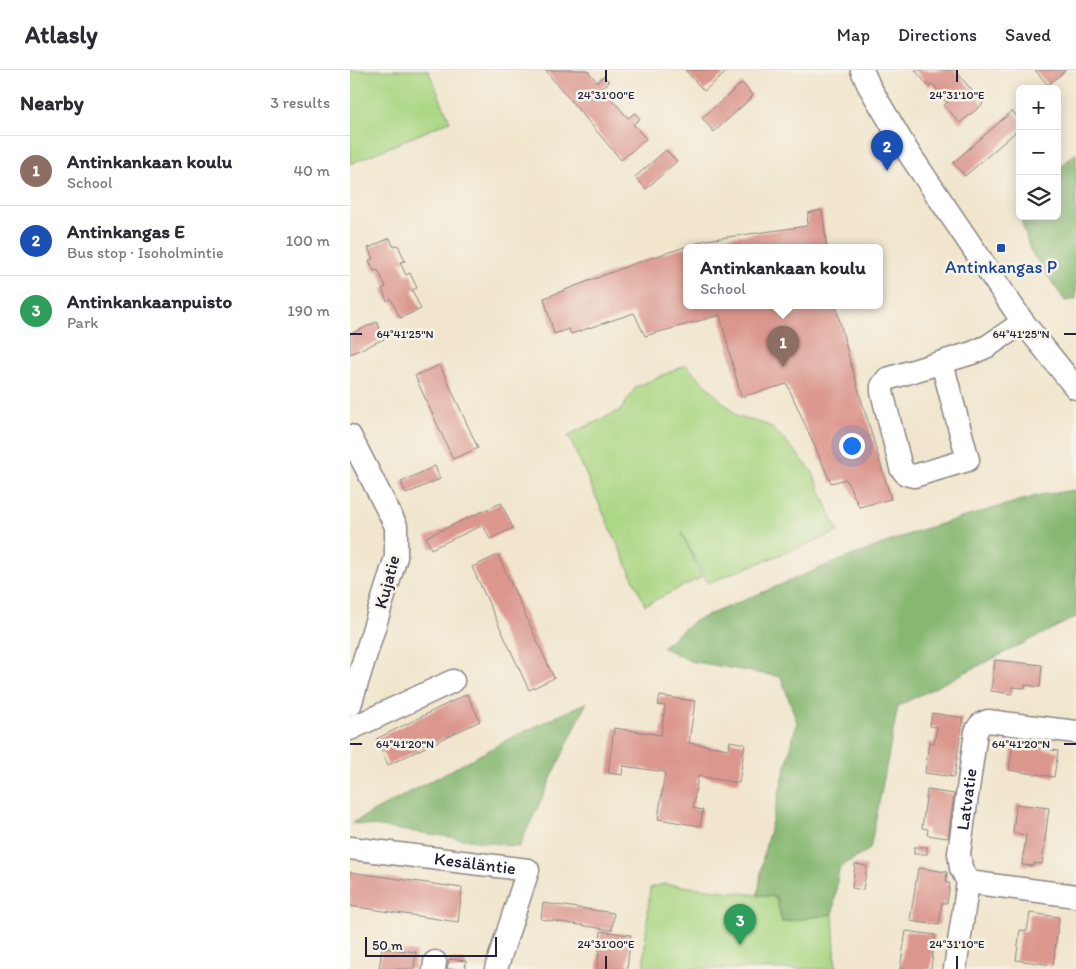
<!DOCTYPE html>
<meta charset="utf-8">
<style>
body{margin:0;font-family:Itim,sans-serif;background:#f7f7f7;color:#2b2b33}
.controls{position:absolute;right:15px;top:15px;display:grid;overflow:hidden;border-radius:8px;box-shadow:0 2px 12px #0003}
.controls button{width:45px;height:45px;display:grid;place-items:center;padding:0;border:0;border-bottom:1px solid #e1e1e2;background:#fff;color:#2b2b33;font:25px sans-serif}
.scale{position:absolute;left:15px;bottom:12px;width:132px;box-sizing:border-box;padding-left:5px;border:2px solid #22223b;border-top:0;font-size:14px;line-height:18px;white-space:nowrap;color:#22223b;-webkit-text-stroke:4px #f7f3e8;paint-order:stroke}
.you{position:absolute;left:501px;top:375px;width:18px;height:18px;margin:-12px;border:4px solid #fff;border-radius:50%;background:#1a73e8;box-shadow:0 0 0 8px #1a73e833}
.badge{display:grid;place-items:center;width:32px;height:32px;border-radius:50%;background:#2563eb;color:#fff;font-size:16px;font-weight:700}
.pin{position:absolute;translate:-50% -41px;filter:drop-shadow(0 1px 2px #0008)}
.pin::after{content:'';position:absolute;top:26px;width:18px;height:15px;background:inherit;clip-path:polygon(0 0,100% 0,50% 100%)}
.popup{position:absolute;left:333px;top:174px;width:200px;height:65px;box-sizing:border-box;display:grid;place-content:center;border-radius:8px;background:#fff;filter:drop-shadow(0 1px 4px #0005);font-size:16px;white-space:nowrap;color:#7c7c81}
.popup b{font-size:19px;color:#2b2b33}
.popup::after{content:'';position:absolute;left:50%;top:100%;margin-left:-10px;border:10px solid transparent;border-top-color:#fff}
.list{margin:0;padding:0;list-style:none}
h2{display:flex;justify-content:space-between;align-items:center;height:65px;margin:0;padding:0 20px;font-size:21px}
h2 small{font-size:16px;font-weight:400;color:#7c7c81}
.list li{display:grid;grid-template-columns:32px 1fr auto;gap:15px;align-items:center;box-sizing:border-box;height:70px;padding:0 20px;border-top:1px solid #e1e1e2}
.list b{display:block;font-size:19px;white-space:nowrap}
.list p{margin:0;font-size:16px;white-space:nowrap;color:#7c7c81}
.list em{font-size:16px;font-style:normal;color:#7c7c81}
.icon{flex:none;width:28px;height:28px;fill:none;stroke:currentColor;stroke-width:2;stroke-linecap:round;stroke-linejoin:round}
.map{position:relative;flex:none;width:726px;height:899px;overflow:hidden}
header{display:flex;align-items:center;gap:30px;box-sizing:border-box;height:70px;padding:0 25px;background:#fff;border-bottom:1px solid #e1e1e2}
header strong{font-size:24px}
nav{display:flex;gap:28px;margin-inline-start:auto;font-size:18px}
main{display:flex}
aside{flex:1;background:#fff}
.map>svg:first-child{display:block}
</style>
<header>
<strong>Atlasly</strong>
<nav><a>Map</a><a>Directions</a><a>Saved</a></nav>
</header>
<main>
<aside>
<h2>Nearby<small>3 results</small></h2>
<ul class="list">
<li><span class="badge" style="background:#8d6e63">1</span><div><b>Antinkankaan koulu</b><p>School</p></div><em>40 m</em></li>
<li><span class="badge" style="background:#1a4fb4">2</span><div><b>Antinkangas E</b><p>Bus stop · Isoholmintie</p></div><em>100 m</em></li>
<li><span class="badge" style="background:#2e9e5b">3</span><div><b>Antinkankaanpuisto</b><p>Park</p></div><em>190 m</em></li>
</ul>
</aside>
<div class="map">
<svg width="726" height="899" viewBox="0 0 726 899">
<rect width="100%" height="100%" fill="#f7f3e8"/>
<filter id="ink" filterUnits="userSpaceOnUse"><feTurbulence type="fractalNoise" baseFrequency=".02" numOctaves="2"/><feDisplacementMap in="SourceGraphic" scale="10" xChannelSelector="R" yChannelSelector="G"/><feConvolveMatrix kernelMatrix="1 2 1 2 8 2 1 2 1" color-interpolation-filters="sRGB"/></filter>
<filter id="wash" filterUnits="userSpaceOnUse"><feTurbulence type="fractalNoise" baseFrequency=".0096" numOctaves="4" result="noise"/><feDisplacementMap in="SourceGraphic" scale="20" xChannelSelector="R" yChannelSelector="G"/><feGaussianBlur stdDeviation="1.12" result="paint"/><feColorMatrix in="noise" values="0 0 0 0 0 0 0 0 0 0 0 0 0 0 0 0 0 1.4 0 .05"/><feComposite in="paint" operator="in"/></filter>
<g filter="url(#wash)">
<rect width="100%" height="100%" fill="#f1e6cd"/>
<g fill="#aad784" stroke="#667c60">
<path d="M 0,0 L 78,0 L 100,51 L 0,94 Z"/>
<path d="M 336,295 L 388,347 L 418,355 L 435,370 L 462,401 L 488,462 L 358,513 L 331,462 L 352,507 L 295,535 L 218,365 L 271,340 L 286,317 Z"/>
<path d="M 314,814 L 426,827 L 432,852 L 483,844 L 486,899 L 293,899 L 300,818 Z"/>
</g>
<g fill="#87b872" stroke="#546d56">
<path d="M 726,83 L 726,229 L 715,231 L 680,180 L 671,149 L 673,146 L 707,146 L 707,100 Z"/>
<path d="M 726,420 L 726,547 L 548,636 L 520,779 L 489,798 L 483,844 L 432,852 L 426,827 L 408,825 L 413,787 L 447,652 L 431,607 L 340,591 L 312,577 L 344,551 L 475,496 L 570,460 L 690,425 Z"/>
<path d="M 237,632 L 169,777 L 2,753 L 165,666 Z"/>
</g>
<g id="blocks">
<g fill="#db978e">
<path d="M 195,0 L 237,0 L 247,12 L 254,6 L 259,12 L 252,18 L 278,48 L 285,43 L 290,49 L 283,54 L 296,69 L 271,90 Z"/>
<path d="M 335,0 L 379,0 L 354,21 Z"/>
<path d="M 565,0 L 605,0 L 633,34 L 610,53 L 594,35 L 598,32 L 582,14 L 579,17 Z"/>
<path d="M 685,0 L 716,0 L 698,15 Z"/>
<path d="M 392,13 L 403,26 L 364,62 L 352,48 Z"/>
<path d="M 662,41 L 670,50 L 670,58 L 615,106 L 603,93 Z"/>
<path d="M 316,80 L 327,91 L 296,119 L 285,107 Z"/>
<path d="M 472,140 L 477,178 L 337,178 L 337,236 L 486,236 L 499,288 L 541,429 L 509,437 L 496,409 L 481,413 L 437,314 L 391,327 L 370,245 L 295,266 L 284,243 L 221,264 L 219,259 L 204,264 L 194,228 L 286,193 L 356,170 L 457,156 L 458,143 Z"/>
<path d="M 40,168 L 43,176 L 48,175 L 55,191 L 50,192 L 56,205 L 60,203 L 67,218 L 62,220 L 71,239 L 50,248 L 41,229 L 37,231 L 32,219 L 36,217 L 28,200 L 24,201 L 19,190 L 23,189 L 18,178 Z"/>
<path d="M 27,252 L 34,269 L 0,284 L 0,264 Z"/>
<path d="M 90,295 L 128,378 L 103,389 L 65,306 Z"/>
<path d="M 85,396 L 90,409 L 56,424 L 51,412 Z"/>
<path d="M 151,433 L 163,458 L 140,469 L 133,455 L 81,479 L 76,467 Z"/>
<path d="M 148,485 L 204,608 L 179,620 L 122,497 Z"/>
<path d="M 645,590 L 692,595 L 690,617 L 675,615 L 675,618 L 662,617 L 662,624 L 641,621 Z"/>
<path d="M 117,624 L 130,651 L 38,695 L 26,669 Z"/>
<path d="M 310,626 L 345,631 L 339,673 L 379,679 L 380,671 L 395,674 L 389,713 L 348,706 L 343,738 L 353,740 L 350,756 L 308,749 L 315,702 L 273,696 L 272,705 L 258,703 L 264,658 L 311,665 L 315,636 L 308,635 Z"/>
<path d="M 582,643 L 613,648 L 604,707 L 575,703 L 579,672 L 584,673 L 587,657 L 580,656 Z"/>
<path d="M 663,674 L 708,681 L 704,707 L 659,700 Z"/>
<path d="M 577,720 L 604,724 L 598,768 L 577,765 L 578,759 L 572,758 Z"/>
<path d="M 666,734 L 699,738 L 692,794 L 684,793 L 684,796 L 672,795 L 676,765 L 663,763 Z"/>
<rect x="564" y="777" width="13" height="7"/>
<path d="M 505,794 L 517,796 L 513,820 L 502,818 Z"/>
<path d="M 568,798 L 597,802 L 596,813 L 600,813 L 597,833 L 592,833 L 589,855 L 560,851 Z"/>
<path d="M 0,802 L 112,818 L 108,852 L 0,836 Z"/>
<path d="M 193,833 L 264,843 L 262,860 L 191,849 Z"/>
<path d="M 680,843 L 709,847 L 703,895 L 666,890 L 670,860 L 677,861 Z"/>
<path d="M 251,861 L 281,865 L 277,899 L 247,899 Z"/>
<path d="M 556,861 L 585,865 L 581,899 L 550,899 Z"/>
<path d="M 32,878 L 66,882 L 64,899 L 29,899 Z"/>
<path d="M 99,889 L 116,891 L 115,899 L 97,899 Z"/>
</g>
</g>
</g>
<g filter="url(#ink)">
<use href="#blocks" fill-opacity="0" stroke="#8a8484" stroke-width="1"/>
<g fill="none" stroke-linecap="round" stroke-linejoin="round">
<defs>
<g id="minor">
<path d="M 512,0 L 519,16 L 558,82 L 673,252 L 726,318"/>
<path d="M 592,293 L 618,390 L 564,406 L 556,404 L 551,398 L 532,322 L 532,316 L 537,309 L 622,283 L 638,276 L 673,252"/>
<path d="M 0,366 L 46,456 L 46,487 L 0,635"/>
<path d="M 0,659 L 103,611"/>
<path id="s1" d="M 0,778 L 178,800 L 146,899"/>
<path id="s2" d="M 618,812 L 611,798 L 609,783 L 626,662 C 629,655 631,653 638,651 L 726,662"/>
<path d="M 618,812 L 726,826"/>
<path d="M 84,899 L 85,892"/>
<path d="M 605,899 L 618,812"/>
</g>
</defs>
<use href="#minor" stroke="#8a8484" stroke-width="25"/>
<use href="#minor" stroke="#fff" stroke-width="22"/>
</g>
</g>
<path fill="none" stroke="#22223b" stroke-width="2" d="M 256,0 L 256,12M 607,0 L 607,12M 0,264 L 12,264M 714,264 L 726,264M 0,674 L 12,674M 714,674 L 726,674M 256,886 L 256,899M 607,886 L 607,899"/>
<rect fill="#1a4fb4" stroke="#f7f3e8" stroke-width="2" x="646" y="173" width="10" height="10" rx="2.5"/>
<g text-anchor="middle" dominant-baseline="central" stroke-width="5" stroke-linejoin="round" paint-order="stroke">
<g font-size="18" fill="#164399" stroke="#f7f3e8">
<text x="651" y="197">Antinkangas P</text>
</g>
<g font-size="18" fill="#22223b" stroke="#f7f3e8">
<text transform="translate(37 512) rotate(-75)">Kujatie</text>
<text stroke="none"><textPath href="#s2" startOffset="85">Latvatie</textPath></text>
<text stroke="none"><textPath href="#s1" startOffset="126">Kesäläntie</textPath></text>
</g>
</g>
<g font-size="12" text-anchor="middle" fill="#22223b" stroke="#f7f3e8" stroke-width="5" stroke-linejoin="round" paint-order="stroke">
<text x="256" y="29">24°31'00"E</text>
<text x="607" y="29">24°31'10"E</text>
<text x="55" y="268">64°41'25"N</text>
<text x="671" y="268">64°41'25"N</text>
<text x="55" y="678">64°41'20"N</text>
<text x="671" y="678">64°41'20"N</text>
<text x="256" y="878">24°31'00"E</text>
<text x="607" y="878">24°31'10"E</text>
</g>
</svg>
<div class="controls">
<button>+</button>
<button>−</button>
<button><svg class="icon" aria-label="layers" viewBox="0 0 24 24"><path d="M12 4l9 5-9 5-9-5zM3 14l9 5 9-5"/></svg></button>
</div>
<div class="scale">50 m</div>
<div class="you"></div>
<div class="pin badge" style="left:433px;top:297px;background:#8d6e63">1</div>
<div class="popup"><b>Antinkankaan koulu</b>School</div>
<div class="pin badge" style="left:537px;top:101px;background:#1a4fb4">2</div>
<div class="pin badge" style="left:390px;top:875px;background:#2e9e5b">3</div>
</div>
</main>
